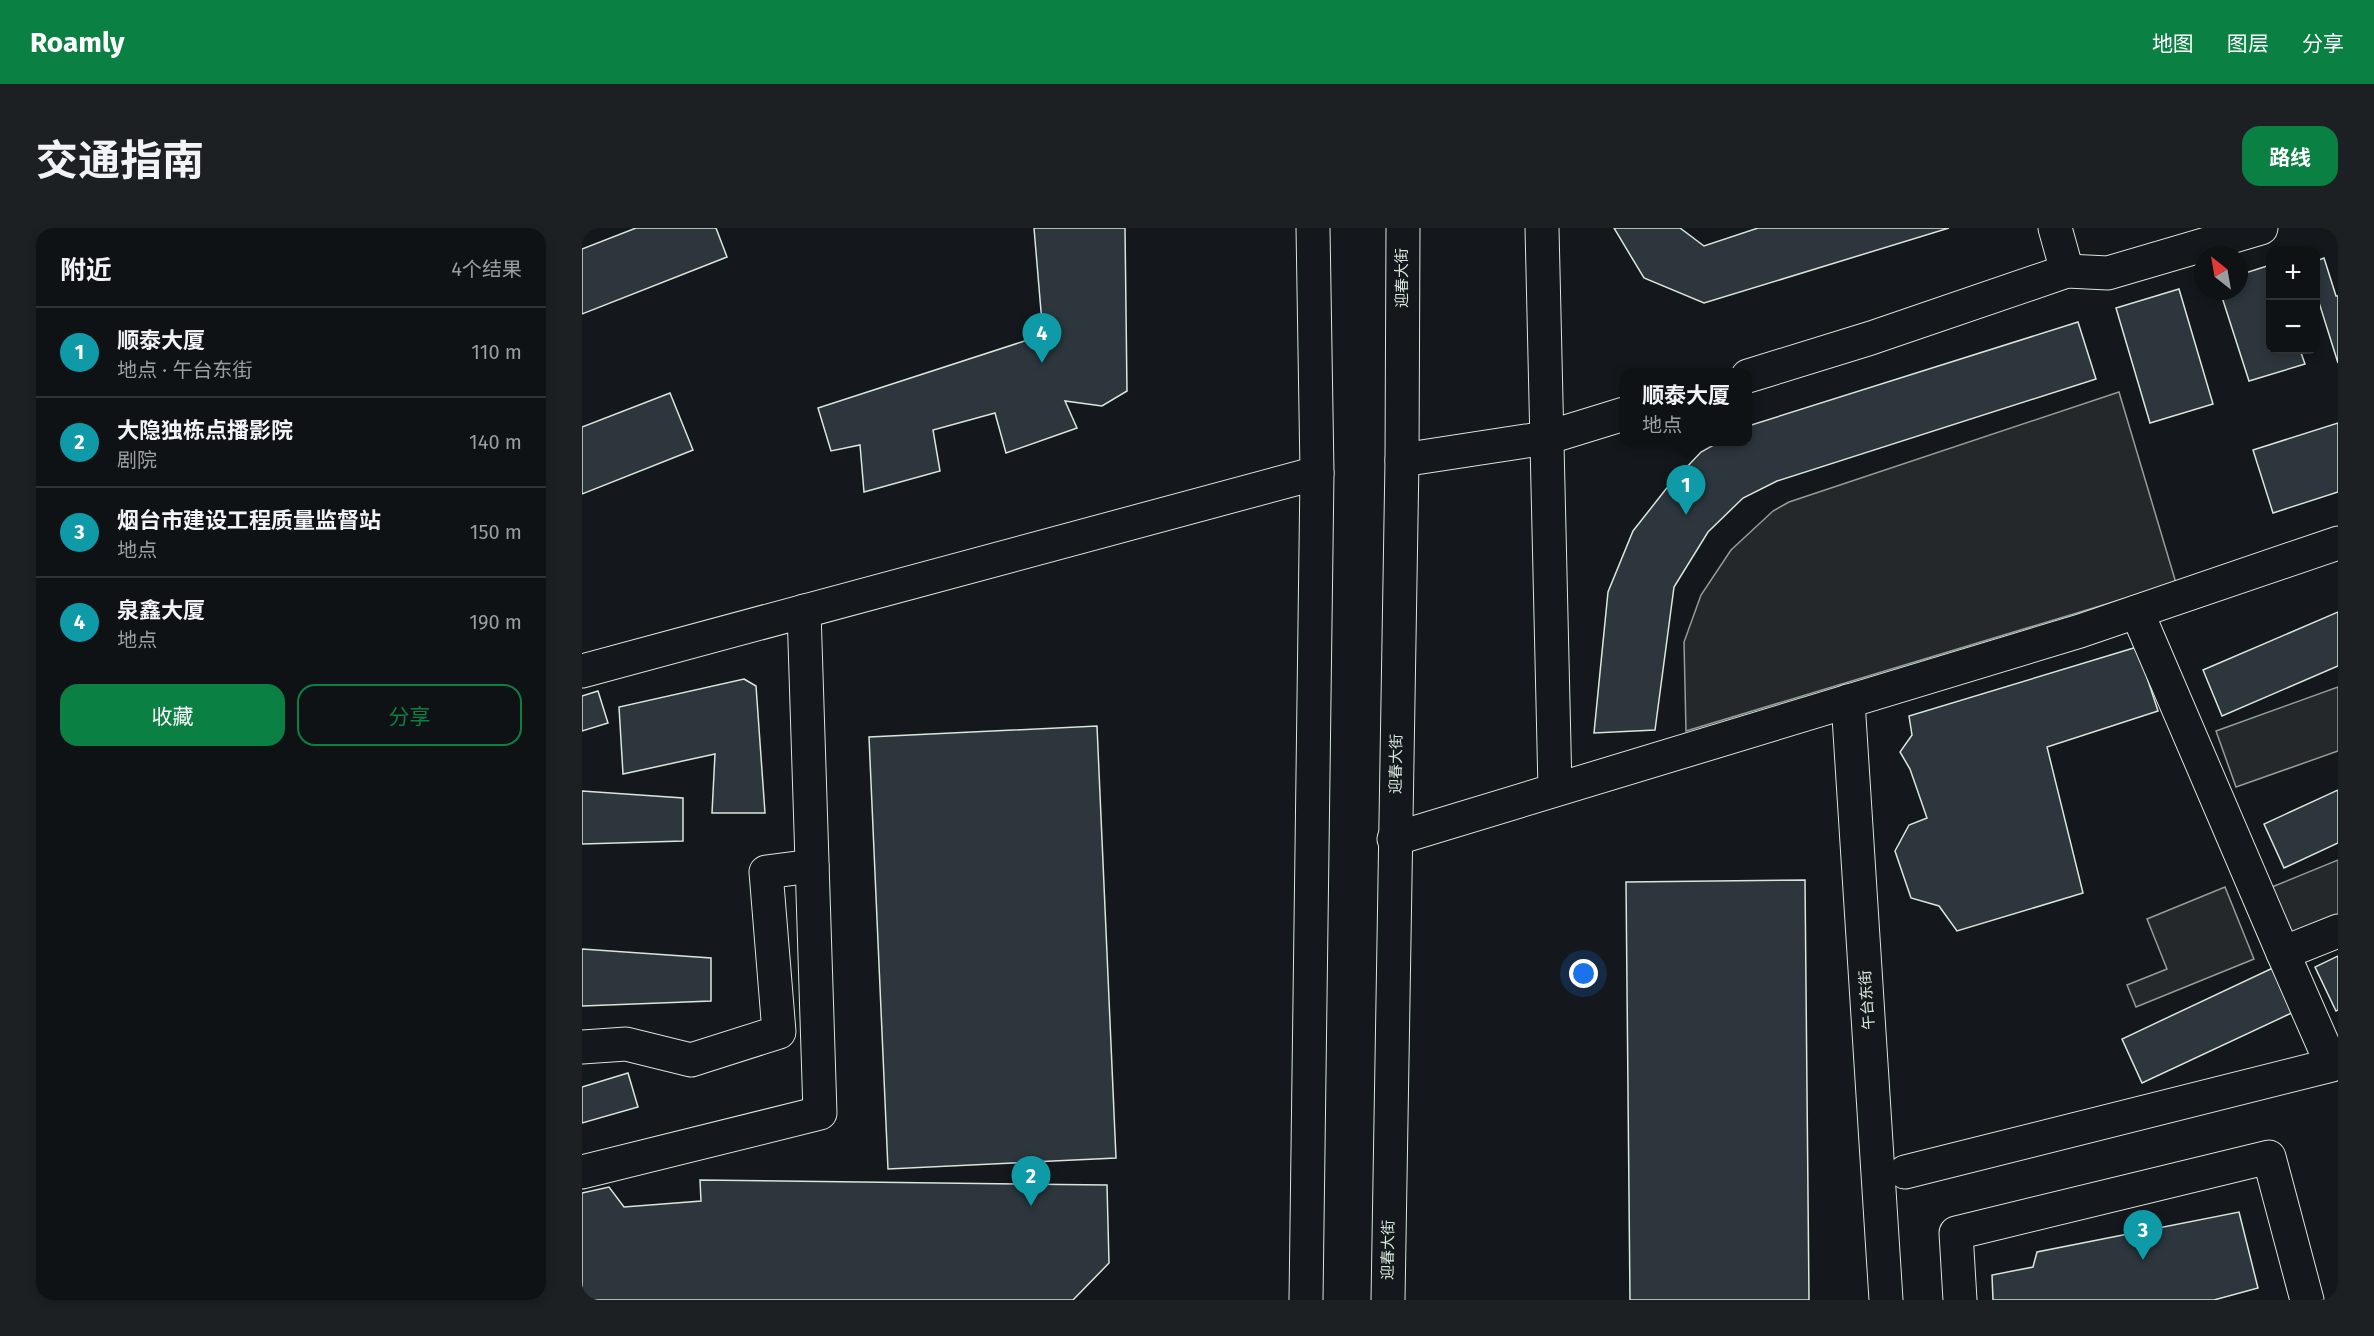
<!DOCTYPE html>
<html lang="zh">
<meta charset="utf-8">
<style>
body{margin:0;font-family:"Fira Sans","Noto Sans SC",sans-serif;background:#1d2022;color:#f1f3f6}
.controls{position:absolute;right:18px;top:18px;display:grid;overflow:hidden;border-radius:12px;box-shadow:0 3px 9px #0003}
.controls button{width:54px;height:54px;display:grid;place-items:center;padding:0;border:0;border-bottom:2px solid #2f3234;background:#0f1215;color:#f1f3f6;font:30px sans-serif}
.compass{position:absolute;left:1612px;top:18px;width:54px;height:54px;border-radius:50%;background:#0f1215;box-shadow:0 3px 9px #0003;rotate:329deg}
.you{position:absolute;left:1002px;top:746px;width:21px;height:21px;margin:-15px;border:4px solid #fff;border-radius:50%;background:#1a73e8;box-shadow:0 0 0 9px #1a73e833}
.badge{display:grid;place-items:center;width:39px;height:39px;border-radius:50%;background:#0b8043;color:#fff;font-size:20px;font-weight:700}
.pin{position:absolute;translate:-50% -50px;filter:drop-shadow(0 2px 3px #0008)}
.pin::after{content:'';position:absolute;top:32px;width:21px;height:18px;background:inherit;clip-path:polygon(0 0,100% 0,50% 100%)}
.popup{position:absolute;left:1038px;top:140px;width:132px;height:78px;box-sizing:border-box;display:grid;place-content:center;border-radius:12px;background:#0f1215;filter:drop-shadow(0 2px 4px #0005);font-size:20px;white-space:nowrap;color:#9b9ea0}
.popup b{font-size:22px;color:#f1f3f6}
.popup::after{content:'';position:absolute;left:50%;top:100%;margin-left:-12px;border:12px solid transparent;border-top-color:#0f1215}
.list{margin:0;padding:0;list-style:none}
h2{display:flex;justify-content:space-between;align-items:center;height:78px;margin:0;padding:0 24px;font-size:26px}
h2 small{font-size:20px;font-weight:400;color:#9b9ea0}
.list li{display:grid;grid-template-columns:39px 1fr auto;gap:18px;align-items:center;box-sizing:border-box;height:90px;padding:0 24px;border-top:2px solid #2f3234}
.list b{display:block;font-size:22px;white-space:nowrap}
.list p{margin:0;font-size:20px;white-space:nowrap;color:#9b9ea0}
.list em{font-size:20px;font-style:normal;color:#9b9ea0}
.actions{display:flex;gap:12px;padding:18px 24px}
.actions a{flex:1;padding:14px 0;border:2px solid #0b8043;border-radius:18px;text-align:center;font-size:21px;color:#0b8043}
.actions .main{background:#0b8043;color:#fff}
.map{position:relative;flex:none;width:1756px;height:1072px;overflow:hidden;border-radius:18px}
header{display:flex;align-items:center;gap:36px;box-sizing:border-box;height:84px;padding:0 30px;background:#0b8043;color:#fff}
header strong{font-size:28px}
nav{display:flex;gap:33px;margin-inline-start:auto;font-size:21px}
.intro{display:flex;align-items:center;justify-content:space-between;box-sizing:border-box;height:144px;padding:0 36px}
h1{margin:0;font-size:42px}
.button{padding:15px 27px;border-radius:18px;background:#0b8043;color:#fff;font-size:21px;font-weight:700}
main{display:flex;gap:36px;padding:0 36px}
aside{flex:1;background:#0f1215;border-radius:18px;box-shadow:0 3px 9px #0003}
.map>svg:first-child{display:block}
</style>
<header>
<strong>Roamly</strong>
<nav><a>地图</a><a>图层</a><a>分享</a></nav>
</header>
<div class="intro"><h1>交通指南</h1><a class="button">路线</a></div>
<main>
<aside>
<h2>附近<small>4个结果</small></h2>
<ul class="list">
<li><span class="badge" style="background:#0f9aa8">1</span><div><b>顺泰大厦</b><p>地点 · 午台东街</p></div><em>110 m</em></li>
<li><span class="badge" style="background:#0f9aa8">2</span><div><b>大隐独栋点播影院</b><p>剧院</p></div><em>140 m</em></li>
<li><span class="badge" style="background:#0f9aa8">3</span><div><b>烟台市建设工程质量监督站</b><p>地点</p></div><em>150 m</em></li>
<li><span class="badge" style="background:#0f9aa8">4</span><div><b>泉鑫大厦</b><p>地点</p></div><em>190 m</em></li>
</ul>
<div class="actions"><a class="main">收藏</a><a>分享</a></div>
</aside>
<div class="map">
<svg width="1756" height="1072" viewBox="0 0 1756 1072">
<rect width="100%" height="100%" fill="#14181c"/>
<g fill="#24282b" stroke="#939e99" stroke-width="1.5">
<path d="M 1537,164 L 1594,355 L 1104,503 L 1102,414 L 1119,367 L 1149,322 L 1191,283 L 1207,274 Z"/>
<path d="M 1756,459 L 1756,523 L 1654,559 L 1634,503 Z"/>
<path d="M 1756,632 L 1756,689 L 1710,708 L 1690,659 Z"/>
<path d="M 1643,659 L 1672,731 L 1554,779 L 1545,757 L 1585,741 L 1565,691 Z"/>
</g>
<g fill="#2c363c" stroke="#d8e6dc" stroke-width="1.5">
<path d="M 54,0 L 134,0 L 145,29 L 0,86 L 0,21 Z"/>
<path d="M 452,0 L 543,0 L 545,163 L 520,178 L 483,173 L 495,200 L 424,225 L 413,185 L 351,202 L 358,243 L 282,264 L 278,217 L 249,223 L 236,180 L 461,107 Z"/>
<path d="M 1032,0 L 1098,0 L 1122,18 L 1176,0 L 1367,0 L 1122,75 L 1062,50 Z"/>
<path d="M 1742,30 L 1754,68 L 1756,68 L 1756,135 L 1734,65 L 1734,33 Z"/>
<path d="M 1688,37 L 1688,122 L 1718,122 L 1723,136 L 1667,153 L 1638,63 L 1657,63 L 1657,47 Z"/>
<path d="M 1597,61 L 1631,176 L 1568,195 L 1534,80 Z"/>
<path d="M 1496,94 L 1514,151 L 1195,253 L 1161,270 L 1126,304 L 1092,359 L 1073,502 L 1012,505 L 1026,364 L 1051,303 L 1084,261 L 1119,224 L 1137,214 L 1166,214 L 1166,198 Z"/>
<path d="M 88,165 L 111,222 L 0,266 L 0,199 Z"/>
<path d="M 1756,195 L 1756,264 L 1691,285 L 1671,222 Z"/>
<path d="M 1756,384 L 1756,438 L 1640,488 L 1621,442 Z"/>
<path d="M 1555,419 L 1576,483 L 1465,519 L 1501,665 L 1375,703 L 1357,678 L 1329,670 L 1313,623 L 1327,597 L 1345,590 L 1328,541 L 1318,524 L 1330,507 L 1327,488 Z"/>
<path d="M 162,451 L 174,458 L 183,585 L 130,585 L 133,526 L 41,546 L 37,479 Z"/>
<path d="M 16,463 L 26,495 L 0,503 L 0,468 Z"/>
<path d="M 515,498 L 534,930 L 306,941 L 287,509 Z"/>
<path d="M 1756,562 L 1756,615 L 1702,640 L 1682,596 Z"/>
<path d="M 0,563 L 101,570 L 101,613 L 0,616 Z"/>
<path d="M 1223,652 L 1227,1072 L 1048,1072 L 1044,654 Z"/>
<path d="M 0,721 L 129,730 L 129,773 L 0,778 Z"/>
<path d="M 1756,728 L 1756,782 L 1754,783 L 1733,739 Z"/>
<path d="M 1695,738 L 1716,782 L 1560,855 L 1540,811 Z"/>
<path d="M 46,845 L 56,879 L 0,895 L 0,859 Z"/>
<path d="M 118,952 L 525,957 L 527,1035 L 491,1072 L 0,1072 L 0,965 L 27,959 L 42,979 L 119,973 Z"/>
<path d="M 1657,984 L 1676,1060 L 1632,1072 L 1411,1072 L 1410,1047 L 1451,1039 L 1455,1024 Z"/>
</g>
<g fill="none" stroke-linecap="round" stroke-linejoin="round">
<defs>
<g id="minor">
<path d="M 960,0 L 973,561"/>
<path d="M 1473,0 L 1485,43"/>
<path d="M 1166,148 L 1289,110 L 1485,43 L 1526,45 L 1679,0"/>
<path d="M 820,232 L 964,210 L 1042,186"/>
<path d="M 1555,384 L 1701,725 L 1756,703"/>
<path d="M 0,443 L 735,245"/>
<path d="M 1266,473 L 1304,1072"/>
<path d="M 812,611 L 1498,403 L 1756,315"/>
<path d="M 0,819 L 44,816 L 109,832 L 197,804 L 184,644 L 230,638"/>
<path d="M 0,944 L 238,885 L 222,383"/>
<path d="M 1323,944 L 1750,837 L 1701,725"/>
<path d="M 1378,1072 L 1374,1005 L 1687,929 L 1725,1072"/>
</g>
<g id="major">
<path d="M 724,1072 L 735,245 L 731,0"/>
<path d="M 806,1072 L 820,232 L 821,0"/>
</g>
</defs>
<use href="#minor" stroke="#d8e6dc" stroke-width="35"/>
<use href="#major" stroke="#d8e6dc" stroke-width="35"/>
<use href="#minor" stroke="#14181c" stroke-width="33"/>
<use href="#major" stroke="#14181c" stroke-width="33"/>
</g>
<g text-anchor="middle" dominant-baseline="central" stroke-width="4.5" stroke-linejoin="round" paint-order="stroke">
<g font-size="15" fill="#d8e6dc" stroke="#14181c">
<text transform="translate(820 50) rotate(-90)">迎春大街</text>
<text transform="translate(814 536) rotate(-89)">迎春大街</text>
<text transform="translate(1285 772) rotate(-94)">午台东街</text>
<text transform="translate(806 1022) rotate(-89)">迎春大街</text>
</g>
</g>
</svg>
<div class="controls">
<button>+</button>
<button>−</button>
</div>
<svg class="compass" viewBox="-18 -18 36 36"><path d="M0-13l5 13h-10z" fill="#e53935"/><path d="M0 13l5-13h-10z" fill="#9b9ea0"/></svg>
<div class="you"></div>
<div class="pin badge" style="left:1104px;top:287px;background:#0f9aa8">1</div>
<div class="popup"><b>顺泰大厦</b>地点</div>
<div class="pin badge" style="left:449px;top:978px;background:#0f9aa8">2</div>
<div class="pin badge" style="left:1561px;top:1032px;background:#0f9aa8">3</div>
<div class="pin badge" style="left:460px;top:135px;background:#0f9aa8">4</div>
</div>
</main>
